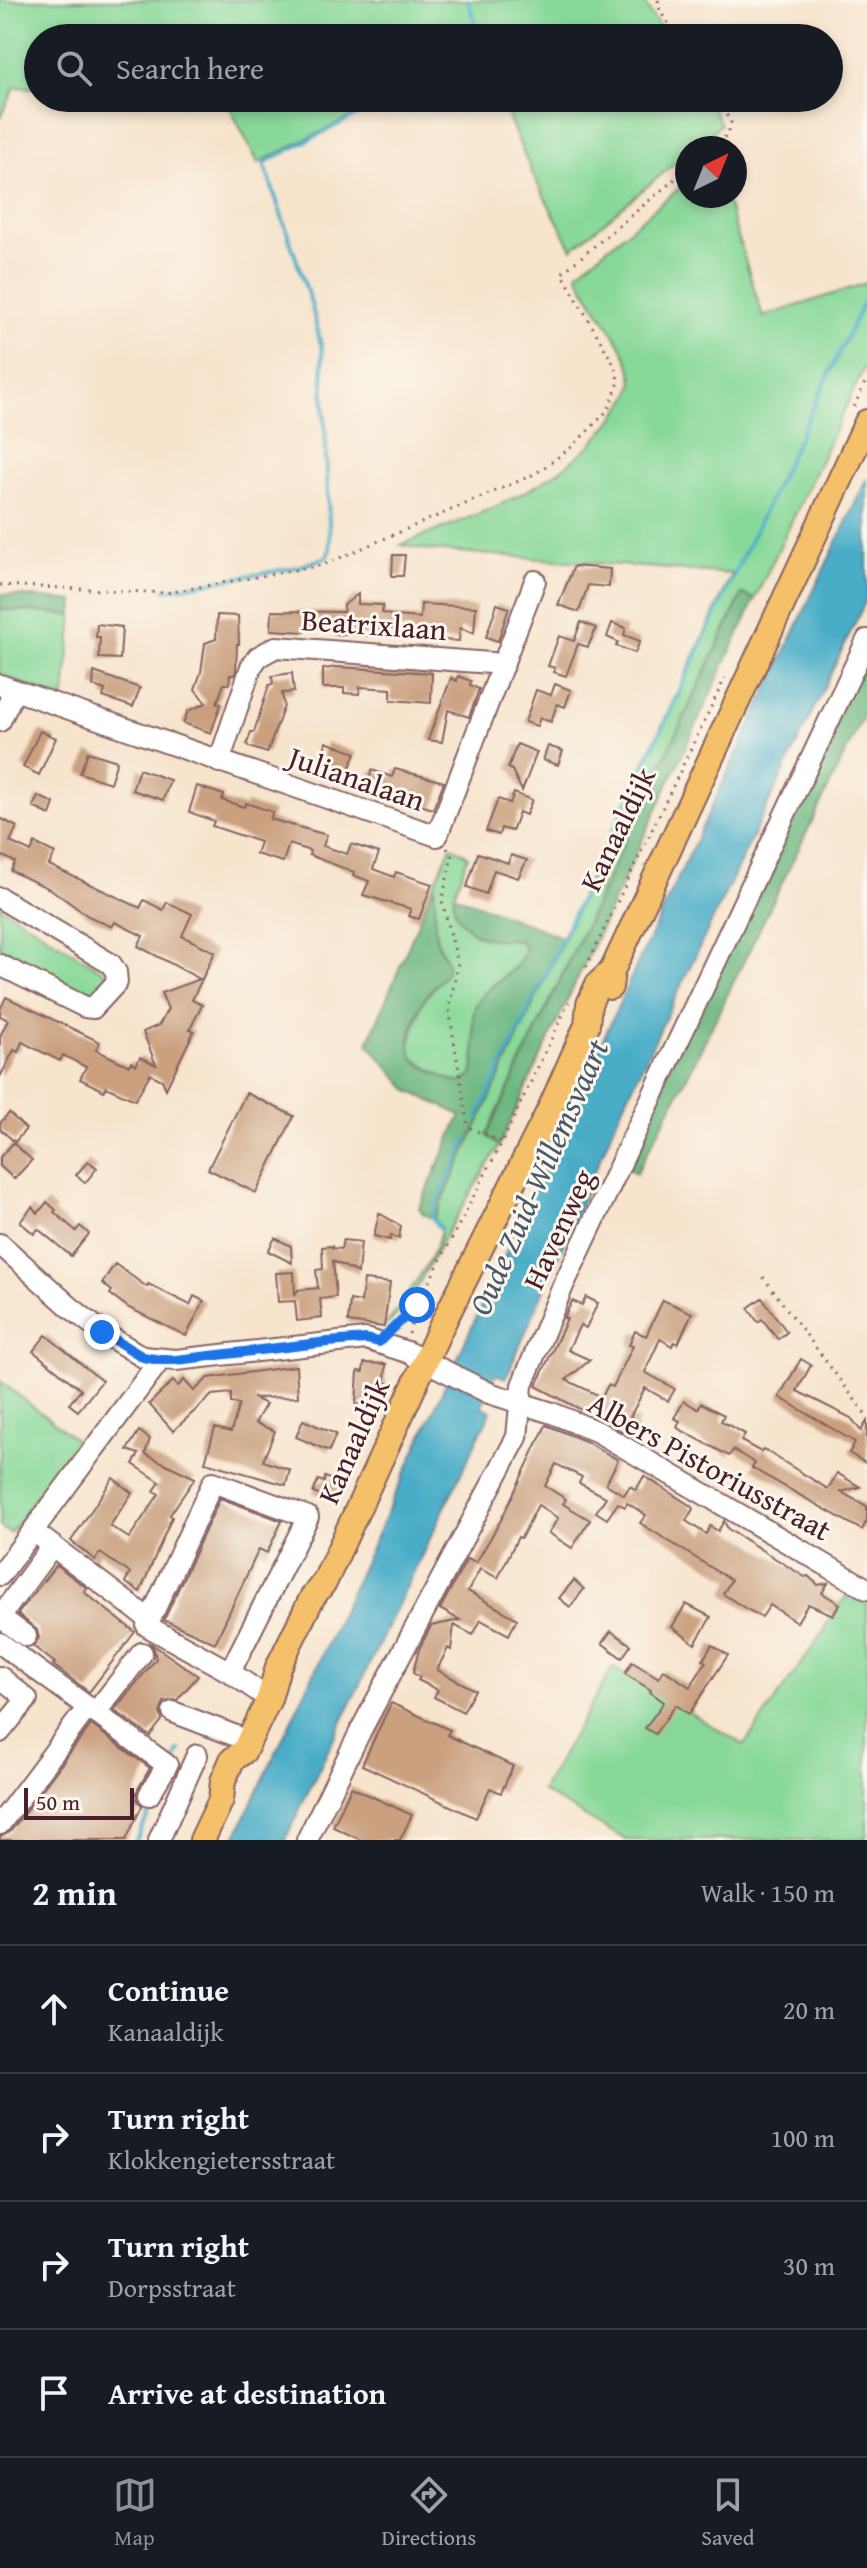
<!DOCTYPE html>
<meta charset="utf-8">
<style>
body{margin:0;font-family:"Gentium Book Plus",serif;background:#20242c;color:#f1f3f6}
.compass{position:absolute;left:675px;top:136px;width:72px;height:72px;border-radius:50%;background:#171b24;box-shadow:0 4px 12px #0003;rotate:43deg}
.scale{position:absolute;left:24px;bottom:20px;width:110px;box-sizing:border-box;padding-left:8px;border:4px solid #4a1f2b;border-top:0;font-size:22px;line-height:28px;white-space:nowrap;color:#4a1f2b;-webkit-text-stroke:6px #fbf7ec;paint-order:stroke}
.stop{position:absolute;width:24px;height:24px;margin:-18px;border:6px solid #1a73e8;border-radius:50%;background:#fff}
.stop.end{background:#1a73e8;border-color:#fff;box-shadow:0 2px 8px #0008}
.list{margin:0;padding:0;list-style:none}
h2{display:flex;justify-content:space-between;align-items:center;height:104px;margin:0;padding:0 32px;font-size:34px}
h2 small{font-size:26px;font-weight:400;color:#9ea1a6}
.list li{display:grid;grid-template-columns:52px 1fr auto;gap:24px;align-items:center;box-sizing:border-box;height:128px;padding:0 32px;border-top:2px solid #363941}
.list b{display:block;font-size:30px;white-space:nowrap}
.list p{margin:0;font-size:26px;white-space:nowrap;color:#9ea1a6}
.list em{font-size:26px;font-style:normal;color:#9ea1a6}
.icon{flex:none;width:44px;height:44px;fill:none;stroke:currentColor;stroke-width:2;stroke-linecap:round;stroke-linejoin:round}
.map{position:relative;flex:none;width:867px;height:1840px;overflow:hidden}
.search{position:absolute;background:#171b24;box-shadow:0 4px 12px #0003;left:24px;right:24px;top:24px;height:88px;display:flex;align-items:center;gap:20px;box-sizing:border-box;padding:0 28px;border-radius:44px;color:#9ea1a6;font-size:30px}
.sheet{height:616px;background:#171b24}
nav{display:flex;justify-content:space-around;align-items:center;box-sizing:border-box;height:112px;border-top:2px solid #363941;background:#171b24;font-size:22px;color:#9ea1a6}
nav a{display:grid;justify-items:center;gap:4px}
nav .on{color:#8c9099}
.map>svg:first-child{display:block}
</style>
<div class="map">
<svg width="867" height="1840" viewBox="0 0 867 1840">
<rect width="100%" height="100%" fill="#fbf7ec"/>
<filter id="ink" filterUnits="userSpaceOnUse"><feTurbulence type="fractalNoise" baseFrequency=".0125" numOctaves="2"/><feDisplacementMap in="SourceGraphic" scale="16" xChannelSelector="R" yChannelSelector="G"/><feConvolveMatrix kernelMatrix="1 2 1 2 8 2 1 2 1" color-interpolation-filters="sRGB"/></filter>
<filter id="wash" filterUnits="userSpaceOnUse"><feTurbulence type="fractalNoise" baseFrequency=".006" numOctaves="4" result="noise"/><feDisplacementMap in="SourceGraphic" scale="32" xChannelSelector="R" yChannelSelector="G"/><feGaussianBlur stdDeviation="1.8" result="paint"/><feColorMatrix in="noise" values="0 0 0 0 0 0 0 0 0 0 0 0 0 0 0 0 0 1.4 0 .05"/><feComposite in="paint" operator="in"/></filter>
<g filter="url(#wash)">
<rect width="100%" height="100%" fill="#f7e4cd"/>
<g fill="#87d899" stroke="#687c62" stroke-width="2">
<path d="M 0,0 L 642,0 L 667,38 L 38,38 L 38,88 L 15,87 L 0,119 Z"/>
<path d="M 225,98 L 389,98 L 258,163 Z"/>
<path d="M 500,98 L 706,98 L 721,124 L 693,148 L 687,148 L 687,153 L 572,249 L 532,173 Z"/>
<path d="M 687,182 L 687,196 L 725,196 L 763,317 L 867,283 L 867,362 L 755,599 L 742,594 L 487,1134 L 499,1146 L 442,1241 L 407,1306 L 385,1326 C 401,1303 440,1253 441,1227 L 434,1219 L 732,574 L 430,550 L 401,545 C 485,510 561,490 617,414 C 624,404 633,394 633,381 C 630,346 591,307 577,273 Z"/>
<path d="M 0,609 L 73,615 L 65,696 L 61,699 L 0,674 Z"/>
<path d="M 451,846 L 468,856 L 454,895 L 513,939 L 519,940 L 525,947 C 522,972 491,979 480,1000 C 468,1024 480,1047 472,1075 L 460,1083 L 444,1077 L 416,1060 L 412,1056 L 410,1045 L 422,1002 L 443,977 L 445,957 L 437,941 L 434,923 L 434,885 Z"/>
<path d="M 0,906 L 109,975 L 96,997 L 88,998 L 0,955 Z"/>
<path d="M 0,1381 L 76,1440 L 10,1533 L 0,1527 Z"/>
<path d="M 846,1590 L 867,1601 L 867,1834 L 864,1840 L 626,1840 L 541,1791 L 613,1667 L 744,1745 L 826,1628 L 825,1626 L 849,1593 Z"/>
</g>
<g fill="#6db881" stroke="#5c6c56" stroke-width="2">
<path d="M 0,594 L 74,601 L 73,615 L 0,609 Z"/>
<path d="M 742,594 L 755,599 L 499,1146 L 487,1135 Z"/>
<path d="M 867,651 L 867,709 L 692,1067 L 636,1174 L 623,1164 Z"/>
<path d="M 434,885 C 437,904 432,923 437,941 C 440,951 450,961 447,971 C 444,979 432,987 427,995 C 418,1008 405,1039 412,1055 C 416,1066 448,1080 460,1083 L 472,1075 C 480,1051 468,1022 476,1005 C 487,982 522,974 525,947 L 519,940 C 508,938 497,941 486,938 C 468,933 450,914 454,895 L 564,938 L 434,1219 L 423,1214 L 419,1208 L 461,1115 L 409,1091 L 368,1043 Z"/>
</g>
<path fill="#48adc8" stroke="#49667a" stroke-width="2" d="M 867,478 L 867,598 L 617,1119 L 506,1378 L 496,1374 L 492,1382 L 493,1386 L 481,1406 L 491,1411 L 285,1840 L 234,1840 L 307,1688 L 636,967 Z"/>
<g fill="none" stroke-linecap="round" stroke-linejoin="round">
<g stroke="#48adc8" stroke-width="4">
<path d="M 468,0 L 480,38"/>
<path d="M 165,590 L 298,567 L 327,557 L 330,549 L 322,349 L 311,303 L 264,163 L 390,98"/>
<path d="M 477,1118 L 867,294"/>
<path d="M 440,1229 L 431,1216 L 467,1139"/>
<path d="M 174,1762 L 180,1750"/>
<path d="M 136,1840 L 156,1799"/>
</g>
</g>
<g id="blocks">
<g fill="#caa07f">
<path d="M 393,555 L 405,555 L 403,576 L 392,576 Z"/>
<path d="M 574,566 L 610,569 L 609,587 L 588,585 L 579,612 L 558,605 Z"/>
<path d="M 358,594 L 358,604 L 383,605 L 382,613 L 395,616 L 420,618 L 421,604 L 476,607 L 474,633 L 460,628 L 459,641 L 411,638 L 411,630 L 381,628 L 381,635 L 378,636 L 334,634 L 335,626 L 305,624 L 305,632 L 271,630 L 272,611 L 343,612 L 344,605 Z"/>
<path d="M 497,604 L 509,608 L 498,641 L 486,637 Z"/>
<path d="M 217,615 L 238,616 L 239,644 L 237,644 L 236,671 L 235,675 L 230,675 L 229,684 L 224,684 L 217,703 L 221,704 L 211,733 L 183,723 L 188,711 L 206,703 L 195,689 L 201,672 L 205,643 L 216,639 Z"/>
<path d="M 581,622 L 596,628 L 588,647 L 578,644 L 566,676 L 554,672 L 555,668 L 548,666 L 559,636 L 574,641 Z"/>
<path d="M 612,623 L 626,628 L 624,635 L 640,641 L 635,653 L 616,646 L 618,642 L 607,637 Z"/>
<path d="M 97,624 L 122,627 L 120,659 L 99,658 L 100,637 L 96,637 Z"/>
<path d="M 337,667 L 432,673 L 431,703 L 391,700 L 391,689 L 360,687 L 359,694 L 344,693 L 344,688 L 323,688 L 323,669 Z"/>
<path d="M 94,672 L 140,688 L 133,707 L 103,697 L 105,690 L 93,686 Z"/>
<path d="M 292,673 L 294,692 L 282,693 L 284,706 L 267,753 L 249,747 L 247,744 L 251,732 L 254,732 L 269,685 L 273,684 L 272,676 Z"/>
<path d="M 458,676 L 471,681 L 470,685 L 479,689 L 469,717 L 448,710 L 442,742 L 428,740 L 451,678 L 457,681 Z"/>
<path d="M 555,684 L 571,690 L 565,707 L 557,704 L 551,722 L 540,718 L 537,726 L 525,722 L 536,690 L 551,695 Z"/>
<path d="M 40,731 L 56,738 L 39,775 L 23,767 Z"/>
<path d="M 326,742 L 356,753 L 348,772 L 339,769 L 337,774 L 320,768 Z"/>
<path d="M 517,744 L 537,752 L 522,791 L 512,770 L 508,768 Z"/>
<path d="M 548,746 L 563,751 L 558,765 L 543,760 Z"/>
<path d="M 88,752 L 117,761 L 110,783 L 80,773 Z"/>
<path d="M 139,769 L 170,780 L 163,800 L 132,790 Z"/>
<path d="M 395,769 L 444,782 L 433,809 L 366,788 L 372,770 L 392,777 Z"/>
<path d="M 197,786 L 224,795 L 222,800 L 244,807 L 246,803 L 273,812 L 270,819 L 327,835 L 323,846 L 347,854 L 351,844 L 379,853 L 373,869 L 394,877 L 396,872 L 432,884 L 419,919 L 408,916 L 411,909 L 363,895 L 369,881 L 353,875 L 354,872 L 309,855 L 310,851 L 289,844 L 283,862 L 256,854 L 260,842 L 212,826 L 214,821 L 189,812 Z"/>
<path d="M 514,793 L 532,800 L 526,815 L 519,812 L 512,831 L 501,828 L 499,835 L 486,831 L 498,799 L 510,803 Z"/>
<path d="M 38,796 L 54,803 L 50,815 L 33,807 Z"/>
<path d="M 0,818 L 17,827 L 10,842 L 31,852 L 35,843 L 55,853 L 49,865 L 140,908 L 144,900 L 163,910 L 167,902 L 192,914 L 182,936 L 215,952 L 192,1000 L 202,1005 L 190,1029 L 194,1031 L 166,1089 L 162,1080 L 150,1074 L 135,1100 L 106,1087 L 104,1091 L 80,1079 L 86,1067 L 63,1055 L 60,1061 L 22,1042 L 18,1052 L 14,1050 L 0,1077 L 0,1036 L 8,1020 L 0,1016 L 0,1010 L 6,997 L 100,1042 L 96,1050 L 129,1066 L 131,1062 L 136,1065 L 140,1057 L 156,1065 L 143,1032 L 159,1025 L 168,1009 L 161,993 L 200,979 L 138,946 L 143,936 L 115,922 L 112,927 L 88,916 L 52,890 L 11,871 L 15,862 L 3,856 L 0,863 Z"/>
<path d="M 478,853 L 508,863 L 511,855 L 527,860 L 518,878 L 494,870 L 486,894 L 467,887 Z"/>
<path d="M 246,1093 L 294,1116 L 256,1193 L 208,1169 Z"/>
<path d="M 9,1113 L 26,1129 L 15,1142 L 0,1129 L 0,1123 Z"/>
<path d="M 13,1143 L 32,1160 L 14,1179 L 0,1166 L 0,1157 Z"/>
<path d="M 88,1161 L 97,1168 L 85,1183 L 76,1175 Z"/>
<path d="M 47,1202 L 56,1210 L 54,1212 L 76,1231 L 80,1226 L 89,1234 L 71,1256 L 38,1229 L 34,1234 L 20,1222 L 32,1207 L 38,1213 Z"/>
<path d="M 379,1213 L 401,1226 L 399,1239 L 391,1235 L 390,1240 L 374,1236 Z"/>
<path d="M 275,1238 L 291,1246 L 292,1263 L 268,1251 Z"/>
<path d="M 343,1240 L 361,1242 L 358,1273 L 333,1261 L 336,1297 L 320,1299 L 322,1318 L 297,1321 L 295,1301 L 278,1302 L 276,1273 L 294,1272 L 295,1296 L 298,1290 L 318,1288 L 316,1270 L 323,1269 L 322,1247 L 332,1246 L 332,1248 L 341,1249 Z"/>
<path d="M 115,1264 L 147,1287 L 148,1284 L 190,1305 L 194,1296 L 204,1301 L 186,1336 L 129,1308 L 110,1294 L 112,1291 L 102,1283 Z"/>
<path d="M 364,1280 L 390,1283 L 384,1327 L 348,1322 L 350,1300 L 361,1302 Z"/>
<path d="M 586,1297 L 598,1303 L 586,1328 L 580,1325 L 568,1350 L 590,1360 L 566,1380 L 602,1397 L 608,1385 L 613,1387 L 633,1346 L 629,1345 L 635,1331 L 646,1336 L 663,1300 L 692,1313 L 678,1344 L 674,1342 L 672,1346 L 660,1339 L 645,1372 L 675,1389 L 668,1401 L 645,1388 L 630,1417 L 639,1421 L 631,1436 L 536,1386 L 567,1319 L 564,1318 L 572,1301 L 582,1305 Z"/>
<path d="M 762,1298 L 787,1332 L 778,1339 L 762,1319 L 758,1322 L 748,1308 Z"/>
<path d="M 46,1335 L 102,1381 L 78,1411 L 69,1404 L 81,1390 L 33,1351 Z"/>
<path d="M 801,1359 L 811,1365 L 797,1391 L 851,1418 L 861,1431 L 867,1421 L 867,1464 L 849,1453 L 855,1442 L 779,1397 Z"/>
<path d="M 364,1363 L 386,1364 L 385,1382 L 388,1383 L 379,1405 L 356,1404 L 358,1371 L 363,1372 Z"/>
<path d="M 296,1366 L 298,1397 L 253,1398 L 266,1404 L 255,1423 L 275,1431 L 263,1461 L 290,1470 L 286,1485 L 205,1462 L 215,1428 L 231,1432 L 239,1404 L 231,1403 L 231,1393 L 212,1395 L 173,1431 L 149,1404 L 173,1381 L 178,1386 L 184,1380 L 194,1391 L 208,1378 Z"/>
<path d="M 684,1401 L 698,1409 L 701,1403 L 724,1415 L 721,1421 L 745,1434 L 741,1441 L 761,1452 L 763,1449 L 828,1489 L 837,1473 L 860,1487 L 841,1492 L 867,1506 L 867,1520 L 862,1530 L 752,1468 L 755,1463 L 733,1450 L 729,1456 L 679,1429 L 677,1427 L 680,1421 L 674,1418 Z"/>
<path d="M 303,1420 L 336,1434 L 329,1451 L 296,1437 Z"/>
<path d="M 546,1425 L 585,1441 L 618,1460 L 606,1484 L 624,1495 L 630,1486 L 636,1490 L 644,1476 L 691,1506 L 693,1509 L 686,1521 L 706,1534 L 710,1526 L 718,1531 L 724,1521 L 728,1529 L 805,1577 L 808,1576 L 818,1585 L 828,1583 L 822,1593 L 840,1604 L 833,1615 L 808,1604 L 797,1622 L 770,1605 L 762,1617 L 748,1610 L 723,1594 L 731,1580 L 640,1523 L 646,1515 L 627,1503 L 625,1507 L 618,1503 L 607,1519 L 596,1512 L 606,1497 L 579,1483 L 582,1477 L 556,1464 L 545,1486 L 566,1499 L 563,1504 L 590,1520 L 572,1548 L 549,1533 L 558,1518 L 538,1505 L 521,1538 L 518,1537 L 498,1578 L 480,1569 L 468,1591 L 517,1619 L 509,1635 L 481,1620 L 473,1635 L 454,1625 L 451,1650 L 448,1648 L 437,1670 L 475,1690 L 463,1712 L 434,1697 L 438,1690 L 418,1680 L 420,1677 L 413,1673 L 419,1649 L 431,1626 L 460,1620 L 440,1609 L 467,1559 L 476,1563 L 501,1520 Z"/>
<path d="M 139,1431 L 150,1439 L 145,1454 L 195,1478 L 170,1515 L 172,1517 L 140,1592 L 125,1582 L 130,1573 L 100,1553 L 95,1560 L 71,1541 L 113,1478 L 132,1493 L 110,1526 L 129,1538 L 159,1494 L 154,1491 L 160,1482 L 133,1464 L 139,1454 L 127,1450 Z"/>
<path d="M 325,1477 L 342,1483 L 336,1500 L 313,1493 L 318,1480 L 324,1482 Z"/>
<path d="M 220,1498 L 282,1521 L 267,1553 L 259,1549 L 215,1643 L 164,1620 Z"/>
<path d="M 56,1565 L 87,1588 L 84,1592 L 135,1632 L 89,1692 L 53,1665 L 55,1663 L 33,1646 L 39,1638 L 37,1630 L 18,1614 Z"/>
<path d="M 574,1580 L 584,1589 L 570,1607 L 559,1598 Z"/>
<path d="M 686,1604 L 711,1617 L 695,1644 L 672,1627 Z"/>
<path d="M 611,1631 L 631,1645 L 622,1658 L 602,1643 Z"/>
<path d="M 149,1642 L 198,1676 L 177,1700 L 164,1702 L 160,1713 L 162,1720 L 150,1736 L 114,1710 L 156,1659 L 154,1649 Z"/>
<path d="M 712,1645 L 728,1655 L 689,1714 L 676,1705 L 655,1734 L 645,1728 L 664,1702 L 650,1692 L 651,1690 L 625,1674 L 632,1662 L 659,1678 L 664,1670 L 690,1687 L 706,1662 L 703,1660 Z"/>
<path d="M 391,1703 L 450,1730 L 447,1735 L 513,1766 L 501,1793 L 490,1788 L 476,1818 L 362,1765 Z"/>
<path d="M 91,1725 L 150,1768 L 138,1789 L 135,1797 L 142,1806 L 126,1840 L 0,1840 L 0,1837 L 10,1832 Z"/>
<path d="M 351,1787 L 412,1815 L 400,1840 L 361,1840 L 333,1827 Z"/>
</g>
</g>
</g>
<g filter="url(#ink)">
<use href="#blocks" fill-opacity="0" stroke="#876464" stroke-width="2"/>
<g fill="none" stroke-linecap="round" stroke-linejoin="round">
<defs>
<g id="minor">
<path d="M 0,685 L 437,836 L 535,581"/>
<path d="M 0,721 L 14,692"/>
<path d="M 219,762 L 251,667 L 258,657 L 276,647 L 504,664"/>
<path d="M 0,898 L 111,964 L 116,972 L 117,982 L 93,1008 L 85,1007 L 0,965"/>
<path d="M 0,1244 L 70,1307 L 102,1332 L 143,1357 L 176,1360 L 366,1339 L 407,1352 L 489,1393 L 552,1413 L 598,1432 L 867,1589"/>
<path d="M 34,1532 L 150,1620"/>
<path d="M 0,1575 L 160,1360"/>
<path d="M 0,1617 L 52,1546"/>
<path d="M 0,1617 L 26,1636"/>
<path d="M 0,1643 L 167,1765 L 149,1795"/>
<path d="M 230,1672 L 308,1517 L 213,1482 L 147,1626 L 230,1672 L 269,1699"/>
<path d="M 0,1677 L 27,1699 L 0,1732"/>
<path d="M 96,1712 L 142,1653"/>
<path d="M 173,1712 L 249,1741"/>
<path d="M 0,1824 L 88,1707"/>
<path d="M 159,1840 L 197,1755"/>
<path d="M 307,1840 L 363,1726 L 517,1437 L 522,1385 L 563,1286 L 867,640"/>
</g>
<g id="major">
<path d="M 610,987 L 612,971 L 867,422"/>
<path d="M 202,1840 L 221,1800 L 223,1781 L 232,1760 L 244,1751 L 269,1699 L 278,1667 L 312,1598 L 325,1581 L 441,1327 L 550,1109 L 587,1025 L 589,1004 L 598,984 L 612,971"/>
</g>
</defs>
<use href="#minor" stroke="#876464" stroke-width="24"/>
<use href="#major" stroke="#876464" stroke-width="28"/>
<g stroke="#876464" stroke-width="3" stroke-dasharray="2 6" stroke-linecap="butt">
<path d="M 658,0 L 660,11 L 678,38"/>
<path d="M 712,148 L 728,134 L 731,122 L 716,98"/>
<path d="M 854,407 L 867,378"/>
<path d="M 0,585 L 166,593 L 323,565 L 535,474 L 573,446 L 608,410 L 619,382 L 613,363 L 562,273 L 687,169"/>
<path d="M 447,848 L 452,856 L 442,901 L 458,963 L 449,1009 L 468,1127 L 502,1142"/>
<path d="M 586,967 L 725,678"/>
<path d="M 763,1277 L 867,1416"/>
<path d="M 391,1330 L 415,1308"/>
<path d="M 409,1334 L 417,1305 L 502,1142 L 569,1002"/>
</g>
<use href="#minor" stroke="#fff" stroke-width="20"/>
<use href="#major" stroke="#f4c16a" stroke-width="24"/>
</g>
</g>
<g fill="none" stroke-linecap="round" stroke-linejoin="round" filter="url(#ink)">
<path stroke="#1a73e8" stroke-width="10" d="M 102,1332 L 143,1357 L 160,1360 L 176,1360 L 328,1342 L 366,1339 L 379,1342 L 417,1305"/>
</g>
<g text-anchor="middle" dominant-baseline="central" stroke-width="6" stroke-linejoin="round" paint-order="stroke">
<g font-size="30" fill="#4a1f2b" stroke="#fbf7ec">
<text transform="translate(374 624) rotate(4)">Beatrixlaan</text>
<text transform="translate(357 778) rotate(19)">Julianalaan</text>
<text transform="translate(617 829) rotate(-64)">Kanaaldijk</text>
<text transform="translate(558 1229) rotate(-65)">Havenweg</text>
<text transform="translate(353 1441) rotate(-66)">Kanaaldijk</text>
<text transform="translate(710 1466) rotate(29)">Albers Pistoriusstraat</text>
</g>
<g font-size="32" font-style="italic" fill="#49586a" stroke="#fbf7ec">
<text transform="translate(538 1177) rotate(-66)">Oude Zuid-Willemsvaart</text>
</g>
</g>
</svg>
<svg class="compass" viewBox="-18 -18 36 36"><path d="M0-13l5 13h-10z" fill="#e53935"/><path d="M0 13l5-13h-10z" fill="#9ea1a6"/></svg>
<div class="scale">50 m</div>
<div class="stop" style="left:417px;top:1305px"></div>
<div class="stop end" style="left:102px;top:1332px"></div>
<div class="search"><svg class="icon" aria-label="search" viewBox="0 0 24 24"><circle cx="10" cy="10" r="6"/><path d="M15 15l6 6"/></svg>Search here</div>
</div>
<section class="sheet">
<h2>2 min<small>Walk · 150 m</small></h2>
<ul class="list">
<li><svg class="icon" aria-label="ahead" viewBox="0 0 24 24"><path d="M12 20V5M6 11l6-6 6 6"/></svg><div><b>Continue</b><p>Kanaaldijk</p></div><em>20 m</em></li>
<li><svg class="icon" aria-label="right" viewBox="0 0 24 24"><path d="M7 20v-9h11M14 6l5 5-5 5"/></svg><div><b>Turn right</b><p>Klokkengietersstraat</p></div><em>100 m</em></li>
<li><svg class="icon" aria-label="right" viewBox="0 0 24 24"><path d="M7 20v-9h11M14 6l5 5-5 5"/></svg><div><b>Turn right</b><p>Dorpsstraat</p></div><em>30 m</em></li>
<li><svg class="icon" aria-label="arrive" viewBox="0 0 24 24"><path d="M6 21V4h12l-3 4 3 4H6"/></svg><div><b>Arrive at destination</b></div></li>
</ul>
</section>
<nav>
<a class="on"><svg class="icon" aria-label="map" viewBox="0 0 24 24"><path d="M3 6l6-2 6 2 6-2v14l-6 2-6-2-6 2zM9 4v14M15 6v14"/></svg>Map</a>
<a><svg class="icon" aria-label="directions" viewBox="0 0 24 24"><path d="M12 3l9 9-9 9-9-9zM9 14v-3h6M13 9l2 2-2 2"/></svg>Directions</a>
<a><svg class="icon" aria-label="saved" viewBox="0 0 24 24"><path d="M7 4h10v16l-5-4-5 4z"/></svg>Saved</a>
</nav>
